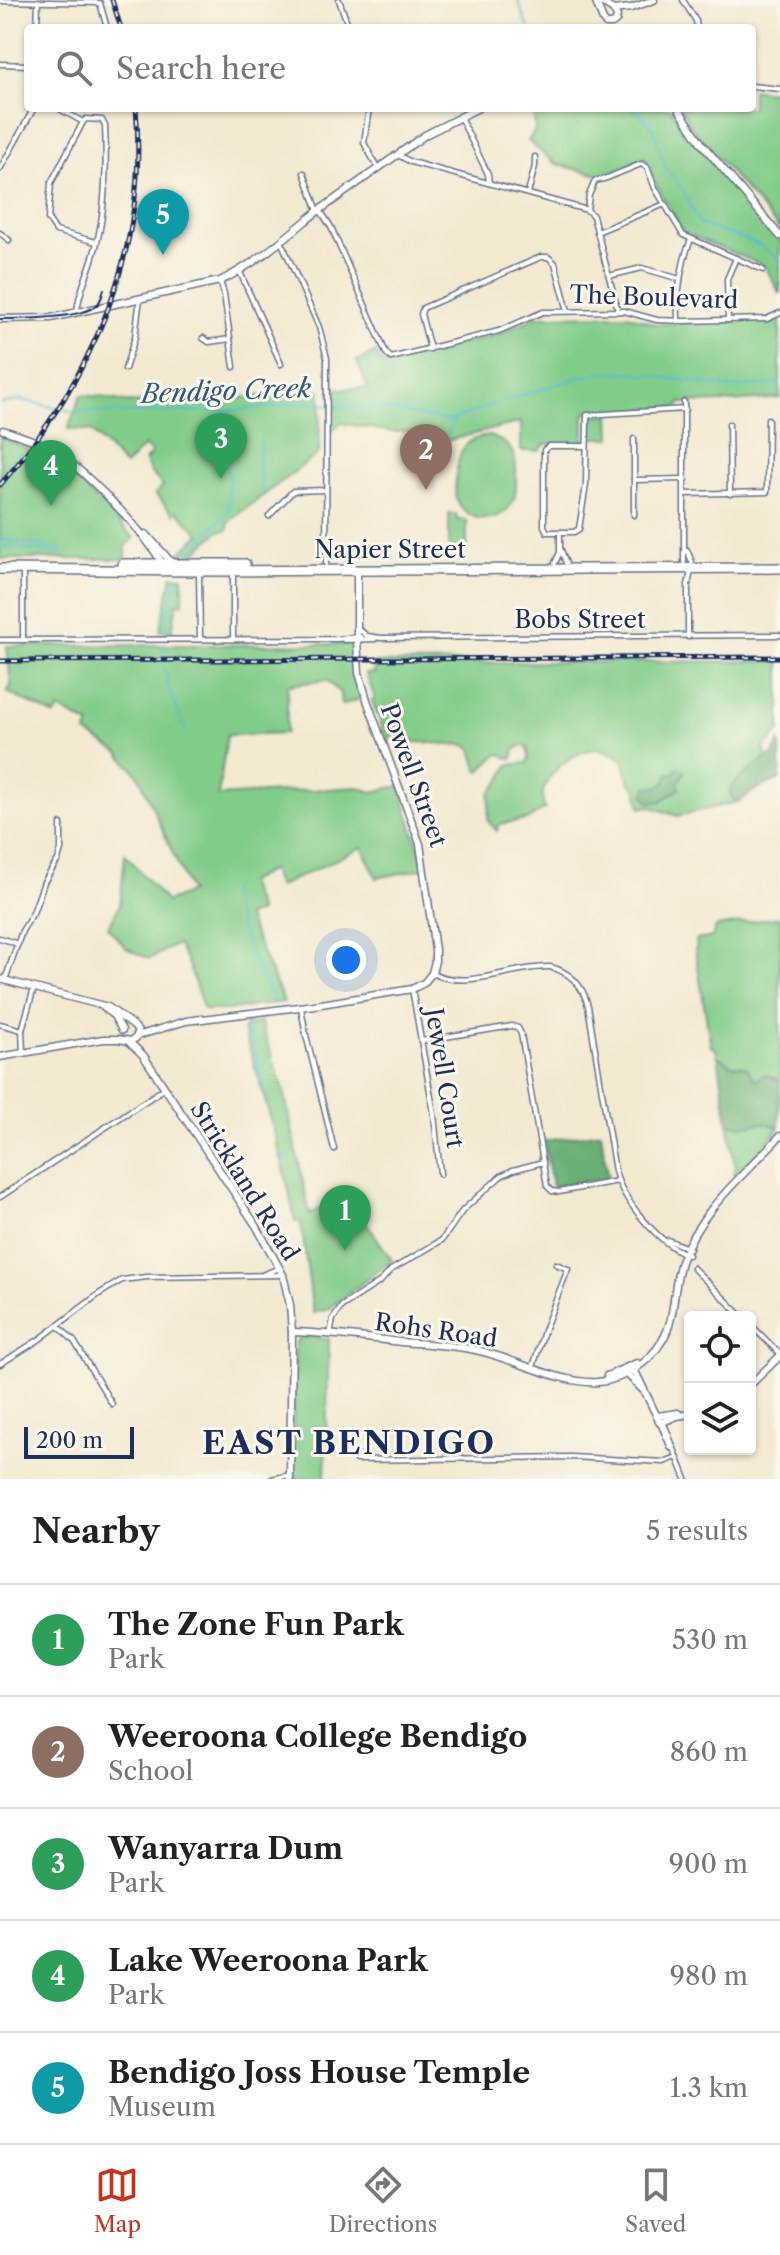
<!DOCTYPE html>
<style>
body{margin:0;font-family:"Libre Caslon Text",serif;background:#f2f2f2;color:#222}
.controls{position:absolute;right:24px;bottom:24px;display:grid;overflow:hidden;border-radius:8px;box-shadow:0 2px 6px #0004}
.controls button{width:72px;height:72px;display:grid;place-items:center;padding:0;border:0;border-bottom:2px solid #e0e0e0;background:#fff;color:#222;font:40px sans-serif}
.scale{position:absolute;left:24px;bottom:20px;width:110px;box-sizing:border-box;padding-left:8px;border:4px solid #1b2f5e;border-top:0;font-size:22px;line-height:28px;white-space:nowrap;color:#1b2f5e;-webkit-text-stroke:6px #fbf7ec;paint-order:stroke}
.you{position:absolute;left:346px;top:960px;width:28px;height:28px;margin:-20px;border:6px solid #fff;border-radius:50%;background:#1a73e8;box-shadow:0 0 0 12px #1a73e833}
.badge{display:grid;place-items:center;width:52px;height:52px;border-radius:50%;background:#c8321e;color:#fff;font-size:26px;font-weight:700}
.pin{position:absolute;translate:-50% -66px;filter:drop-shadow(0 2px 4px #0008)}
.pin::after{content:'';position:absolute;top:42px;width:28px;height:24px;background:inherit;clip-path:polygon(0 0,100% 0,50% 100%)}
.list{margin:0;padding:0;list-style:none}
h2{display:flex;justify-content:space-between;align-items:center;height:104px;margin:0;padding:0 32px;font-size:34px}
h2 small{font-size:26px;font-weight:400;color:#767676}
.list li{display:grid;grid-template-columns:52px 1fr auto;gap:24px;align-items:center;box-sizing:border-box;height:112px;padding:0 32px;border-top:2px solid #e0e0e0}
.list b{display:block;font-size:30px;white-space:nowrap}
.list p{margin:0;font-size:26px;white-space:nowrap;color:#767676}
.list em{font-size:26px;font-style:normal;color:#767676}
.icon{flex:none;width:44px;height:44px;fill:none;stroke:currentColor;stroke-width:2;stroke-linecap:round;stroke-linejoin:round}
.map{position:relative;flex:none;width:780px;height:1479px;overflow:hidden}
.search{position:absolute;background:#fff;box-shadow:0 2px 6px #0004;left:24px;right:24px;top:24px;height:88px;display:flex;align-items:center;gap:20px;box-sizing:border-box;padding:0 28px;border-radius:8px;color:#767676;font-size:30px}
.sheet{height:664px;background:#fff}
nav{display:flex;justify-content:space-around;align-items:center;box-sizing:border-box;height:112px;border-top:2px solid #e0e0e0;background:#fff;font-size:22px;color:#767676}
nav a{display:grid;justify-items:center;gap:4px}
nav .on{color:#c8321e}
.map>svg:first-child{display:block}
</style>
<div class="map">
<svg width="780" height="1479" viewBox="0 0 780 1479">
<rect width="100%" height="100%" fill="#fbf7ec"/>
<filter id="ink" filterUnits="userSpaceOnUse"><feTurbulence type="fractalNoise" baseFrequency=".0125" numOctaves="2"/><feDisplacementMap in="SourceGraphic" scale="16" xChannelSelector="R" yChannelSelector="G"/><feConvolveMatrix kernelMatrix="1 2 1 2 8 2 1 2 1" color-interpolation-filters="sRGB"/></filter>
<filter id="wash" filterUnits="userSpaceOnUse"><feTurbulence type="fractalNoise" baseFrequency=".006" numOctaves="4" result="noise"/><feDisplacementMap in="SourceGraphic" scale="32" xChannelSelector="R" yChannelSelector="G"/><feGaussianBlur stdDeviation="1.8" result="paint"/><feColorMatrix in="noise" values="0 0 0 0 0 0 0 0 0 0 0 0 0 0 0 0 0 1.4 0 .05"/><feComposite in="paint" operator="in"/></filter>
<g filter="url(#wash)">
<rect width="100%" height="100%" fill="#f3e9d1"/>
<g fill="#82cc89" stroke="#4e7e74" stroke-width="2">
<path d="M 752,89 L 780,93 L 780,230 L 692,128 L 681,108 L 752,108 Z"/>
<path d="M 533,108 L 669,108 L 708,158 L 780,240 L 780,294 L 765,266 L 684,233 L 654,182 L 645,157 L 604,176 L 556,164 L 528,141 L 535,130 Z"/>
<path d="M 628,315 L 656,324 L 767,320 L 780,315 L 780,398 L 730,402 L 681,403 L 679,407 L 587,412 L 584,416 L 584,440 L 582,443 L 545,444 L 539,451 L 521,451 L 521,422 L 446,441 L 418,431 L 393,432 L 341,423 L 331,432 L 332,389 L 368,388 L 357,361 L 376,352 L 380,361 L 385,364 L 499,334 L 537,316 Z"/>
<path d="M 321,390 L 319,453 L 228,522 L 228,530 L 219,531 L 189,558 L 176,557 L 200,534 L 177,511 L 174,514 L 155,494 L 163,486 L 151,473 L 145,461 L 152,453 L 144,446 L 125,466 L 91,431 L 68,429 L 81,395 L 102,397 L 124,402 L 179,404 Z"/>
<path d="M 610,414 L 611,438 L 591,438 L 591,416 Z"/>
<path d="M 0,436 L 64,467 L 134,538 L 126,546 L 126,559 L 0,559 Z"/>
<path d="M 489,436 C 516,444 517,459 516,483 C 516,490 516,495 513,501 C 503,523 470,525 458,503 C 455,496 455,486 456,478 C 458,454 462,438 489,436 Z"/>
<path d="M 449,514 L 456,514 L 457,520 L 467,520 L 467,549 L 449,549 Z"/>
<path d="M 172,576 L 183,576 L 183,603 L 177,604 L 172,631 L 160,631 Z"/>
<path d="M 352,644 L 353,673 L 361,699 L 341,705 L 340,693 L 327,680 L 288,685 L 286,733 L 227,735 L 218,796 L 359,787 L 372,792 L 400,786 L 425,868 L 377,878 L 362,847 L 278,887 L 271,870 L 248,882 L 259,912 L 246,916 L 284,1002 L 228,1010 L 204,1010 L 188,964 L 177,944 L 149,959 L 126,948 L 108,927 L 120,905 L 125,854 L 166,902 L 190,892 L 139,776 L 119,753 L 86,733 L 90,725 L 59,709 L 55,716 L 7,692 L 11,686 L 7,646 Z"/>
<path d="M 780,661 L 780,731 L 764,748 L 767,758 C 759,764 730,783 730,793 C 730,795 732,797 733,800 L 738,802 L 677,816 L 649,806 L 641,808 L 637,789 L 630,783 L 623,760 C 616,755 608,750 599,749 C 573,748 532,782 545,809 L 526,820 L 499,824 L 497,831 L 488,821 L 490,793 L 499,783 L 509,765 L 527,763 L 529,758 L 527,746 L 520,746 L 514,751 L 513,758 L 511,759 L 501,754 L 497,755 L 480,771 L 478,770 L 472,748 L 466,745 L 416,742 L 410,740 L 403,731 L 395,732 L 388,742 L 372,701 L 375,698 L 366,674 L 375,673 L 372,666 L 375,663 Z"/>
<path d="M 780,917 L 780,1081 L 773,1078 L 756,1080 L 750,1074 L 749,1069 L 742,1065 L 732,1065 L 718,1057 L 715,1047 L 711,1047 L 695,949 L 697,948 L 696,940 L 712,937 L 716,927 Z"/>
<path d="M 246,1019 L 250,1026 L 260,1021 L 284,1091 L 310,1215 L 345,1192 L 392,1260 L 328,1309 L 313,1313 L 301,1222 L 295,1222 C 284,1157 263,1092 243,1029 L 246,1027 L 243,1020 Z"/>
<path d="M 728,1122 C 746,1131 763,1116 779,1129 L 738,1174 L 734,1174 L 735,1166 Z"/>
<path d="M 303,1336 L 329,1339 L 325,1479 L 292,1479 L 295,1346 L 297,1340 Z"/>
</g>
<g fill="#69b075" stroke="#42706a" stroke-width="2">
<path d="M 780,741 L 780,779 L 757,789 L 738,802 L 733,800 L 730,793 L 731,787 L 749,771 L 773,754 Z"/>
<path d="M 678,767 L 685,771 L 678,783 L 680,788 C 674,795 665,796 661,802 L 649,802 L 644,795 L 648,786 L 656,787 L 665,783 L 669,773 L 675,773 Z"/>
<path d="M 718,1057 L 724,1059 L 732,1065 L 746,1067 L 756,1080 L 763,1075 L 768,1075 L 780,1081 L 779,1129 C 762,1114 748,1133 728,1122 Z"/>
<path d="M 601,1132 L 608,1178 L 552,1187 L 544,1141 Z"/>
</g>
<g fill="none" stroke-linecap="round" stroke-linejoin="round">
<g stroke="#53bbd1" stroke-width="2">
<path d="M 518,0 L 525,21 L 530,28"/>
<path d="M 629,108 L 644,117 L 654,130 L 664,166 L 682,189 L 700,224 C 727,237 761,237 780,263"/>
<path d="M 0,404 L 21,400 L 70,411 L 138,413 L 223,411 L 306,403 L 391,410 L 449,421 L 512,398 L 591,374 L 629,372 L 734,388 L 780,383"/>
<path d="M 448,434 L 453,421"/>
<path d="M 261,441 L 259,464 L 262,492"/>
<path d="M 0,539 L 60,549"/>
<path d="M 0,545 L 60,554"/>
<path d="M 185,557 L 228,513 L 229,481 L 224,422"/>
<path d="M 165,636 L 167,618 L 177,577"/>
<path d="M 163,653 L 165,643"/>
<path d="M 164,668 L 169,688 L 185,730"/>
<path d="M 230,888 C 233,917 248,947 260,974 C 264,984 271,992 272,1003"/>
<path d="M 246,1021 L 264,1087"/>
<path d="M 287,1155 L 291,1153"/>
<path d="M 285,1156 L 285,1161"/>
</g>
</g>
</g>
<g filter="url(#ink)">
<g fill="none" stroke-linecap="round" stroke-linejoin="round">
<defs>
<g id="street">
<path d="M 339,0 L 349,28"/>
<path d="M 683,0 L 696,21 L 697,28"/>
<path d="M 0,1 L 100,3 L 107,28"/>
<path d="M 37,28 L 38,1"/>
<path d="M 0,64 L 28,65"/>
<path d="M 752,86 L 780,89"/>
<path d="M 58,108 L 83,122 L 86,119 L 102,120 L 105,126 C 107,169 106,216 93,257 C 88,275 78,293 77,312"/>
<path d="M 369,108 L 364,143 L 378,168"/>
<path d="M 460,117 L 488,174 L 489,183"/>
<path d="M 83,122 L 51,183 L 48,219 L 56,231 L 96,242"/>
<path d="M 398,155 L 411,162 L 587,210"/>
<path d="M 0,169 L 34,108"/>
<path d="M 304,173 L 318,211"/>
<path d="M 528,193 L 535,166 L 535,157"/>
<path d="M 320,210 L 331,227 L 386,353 L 391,358 L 499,331 L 543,312 L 624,311 L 657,320 L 684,321 L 767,319 L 780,313"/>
<path d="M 597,232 L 665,204"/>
<path d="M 0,233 L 9,240"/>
<path d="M 281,241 L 319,327 L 327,358 L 326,564"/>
<path d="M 239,270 L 281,364"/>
<path d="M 609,276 L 642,268 L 680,279"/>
<path d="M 220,281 L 224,294 L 234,367"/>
<path d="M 618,311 L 593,216 L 587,210 L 589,195 L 595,181 L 607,178 L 641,164 L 647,167 L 655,188 L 683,235 L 763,270"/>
<path d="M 728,320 L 727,279 L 736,258"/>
<path d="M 678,321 C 677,292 680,266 691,239"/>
<path d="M 203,338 L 209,342 L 230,339"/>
<path d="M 430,349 L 421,314 L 423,308 L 541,257 L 548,257 L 555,263 L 568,311"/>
<path d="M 125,369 L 135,337 L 140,298"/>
<path d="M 729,424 L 730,494"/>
<path d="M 586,446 L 549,446 L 544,450 L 544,526 L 547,532 L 574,532 L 579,529 L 586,485 L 587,415 L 685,409"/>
<path d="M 634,480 L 685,479"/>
<path d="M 685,494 L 767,492 L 768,419"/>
<path d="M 634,515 L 634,439"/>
<path d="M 269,516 L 293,491 L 325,490"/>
<path d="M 561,550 L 566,563"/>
<path d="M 687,550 L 692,562"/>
<path d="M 684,562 L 684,402"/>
<path d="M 555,563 L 560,552 L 560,532"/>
<path d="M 199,573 L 200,639"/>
<path d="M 361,631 L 367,636 L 381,638 L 780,635"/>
<path d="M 688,637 L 688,585 L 691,571"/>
<path d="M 233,639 L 233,573"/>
<path d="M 0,640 L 337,639 L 361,637"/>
<path d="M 23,640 L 23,571"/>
<path d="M 344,640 L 375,639"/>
<path d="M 0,938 L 18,944"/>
<path d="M 432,973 C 468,991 511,966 550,967 C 571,972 583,986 588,1006 L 615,1171 C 622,1200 660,1245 688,1255"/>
<path d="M 5,980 L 22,931 L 33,913 L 44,882 L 58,860 L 61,850 L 61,824"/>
<path d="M 412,989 L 434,1114 L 440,1174"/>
<path d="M 301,1008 L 306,1035 L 334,1149"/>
<path d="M 0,1024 L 22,1030"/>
<path d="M 421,1041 L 512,1026 L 518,1028 L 521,1034 L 547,1186 L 552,1191 L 559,1192 L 618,1181"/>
<path d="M 23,1052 L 22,1030 L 34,988"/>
<path d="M 0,1197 L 165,1088"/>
<path d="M 668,1240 L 690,1249"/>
<path d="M 693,1268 L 743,1317"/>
<path d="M 264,1274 L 280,1268"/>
<path d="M 750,1324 L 780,1354"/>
<path d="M 58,1326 L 74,1341 L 112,1404"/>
<path d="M 330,1335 L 333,1319 L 342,1306 L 381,1281 L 391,1270 L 442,1240 L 463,1210 L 501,1176 L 513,1170 L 543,1162"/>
<path d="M 0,1364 L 40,1339 L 99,1294 L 122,1280 L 147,1277 L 282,1275"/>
<path d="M 533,1367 L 545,1328 L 568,1269 L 556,1264"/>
<path d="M 663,1421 L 686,1479"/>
<path d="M 660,1423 L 671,1448"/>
<path d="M 356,1460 L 571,1457 L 664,1462 L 677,1457"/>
<path d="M 272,1479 L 290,1475"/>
</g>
<g id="secondary">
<path d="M 595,0 L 603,20 L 606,24 L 612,24 L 616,21 L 617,16 L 613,10"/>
<path d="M 598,0 L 613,10 L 631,8 L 654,0"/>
<path d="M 678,108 L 702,144 L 780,236"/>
<path d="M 317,212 L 425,135 L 478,108"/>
<path d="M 0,319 L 51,318 L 220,281 C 256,264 287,236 318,211"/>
<path d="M 3,430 C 19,435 35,440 50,448 C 82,467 144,531 162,563"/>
<path d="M 146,534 L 172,563"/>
<path d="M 0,979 L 108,1007 L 135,1027 L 138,1032 L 136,1038 L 131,1041 L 118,1039 L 103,1039 L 0,1057"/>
<path d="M 104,1008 L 114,1016 L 122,1030"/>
<path d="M 137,1036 L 186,1021 L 315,1005 L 412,989 L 424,983 L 432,973 L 435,961 L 435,950 L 420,844 L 368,703 L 359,673 L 357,641 L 357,569"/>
<path d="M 128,1041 L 143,1055 L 257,1227 L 283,1275 L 290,1305 L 292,1332 L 290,1479"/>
<path d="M 292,1332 C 329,1333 365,1338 401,1342 C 427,1344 455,1345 480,1351 C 514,1359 564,1385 598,1382 C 624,1380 649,1363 662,1341 C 677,1317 672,1285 682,1259 C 701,1209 745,1174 780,1136"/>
<path d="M 634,1369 L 660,1423 L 677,1416 L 690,1414"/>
<path d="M 627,1374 L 644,1391"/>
<path d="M 607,1376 L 637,1363"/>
<path d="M 750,1385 L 780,1356"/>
<path d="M 657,1416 L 678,1413"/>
</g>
<g id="highway">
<path d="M 123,564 L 245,564"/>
<path d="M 0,569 L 199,571 L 780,568"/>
</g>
</defs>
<use href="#street" stroke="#677086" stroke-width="7"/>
<use href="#secondary" stroke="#677086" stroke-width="9"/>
<use href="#highway" stroke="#677086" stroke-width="12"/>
<use href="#street" stroke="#fff" stroke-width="4"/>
<use href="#secondary" stroke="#fff" stroke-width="6"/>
<use href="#highway" stroke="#fff" stroke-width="9"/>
<path stroke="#1b2f5e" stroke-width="2" d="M 0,319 C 21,319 79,319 96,306 C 101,302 102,295 104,289"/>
<defs>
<g id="rail">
<path d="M 112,0 L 121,28"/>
<path d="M 0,485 C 92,381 149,249 136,108"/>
<path d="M 0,661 L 780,657"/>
</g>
</defs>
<use href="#rail" stroke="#1b2f5e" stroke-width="5"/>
<use href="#rail" stroke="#fbf7ec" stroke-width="2" stroke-dasharray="6" stroke-linecap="butt"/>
</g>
</g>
<g text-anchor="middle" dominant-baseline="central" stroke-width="6" stroke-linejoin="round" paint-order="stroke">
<g font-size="24" fill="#1b2f5e" stroke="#fbf7ec">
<text transform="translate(654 297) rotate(2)">The Boulevard</text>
<text x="390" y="549">Napier Street</text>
<text x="580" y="619">Bobs Street</text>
<text transform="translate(414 775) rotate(70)">Powell Street</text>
<text transform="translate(445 1078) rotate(81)">Jewell Court</text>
<text transform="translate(245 1181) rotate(58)">Strickland Road</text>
<text transform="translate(436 1330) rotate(8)">Rohs Road</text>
</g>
<g font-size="26" font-style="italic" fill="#2c5980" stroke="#fbf7ec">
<text transform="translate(226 391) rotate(-2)">Bendigo Creek</text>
</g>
<g font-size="32" font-weight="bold" letter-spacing="2" fill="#1b2f5e" stroke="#fbf7ec">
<text x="349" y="1442">EAST BENDIGO</text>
</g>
</g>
</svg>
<div class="controls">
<button><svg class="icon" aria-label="locate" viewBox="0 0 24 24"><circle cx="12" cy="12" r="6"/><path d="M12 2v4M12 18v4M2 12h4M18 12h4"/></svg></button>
<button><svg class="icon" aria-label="layers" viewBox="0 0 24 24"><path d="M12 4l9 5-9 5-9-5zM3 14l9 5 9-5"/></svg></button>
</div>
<div class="scale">200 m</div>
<div class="you"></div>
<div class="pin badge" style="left:345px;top:1251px;background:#2e9e5b">1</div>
<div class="pin badge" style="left:426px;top:490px;background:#8d6e63">2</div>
<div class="pin badge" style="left:221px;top:479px;background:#2e9e5b">3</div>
<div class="pin badge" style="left:51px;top:506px;background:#2e9e5b">4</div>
<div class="pin badge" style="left:163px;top:255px;background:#0f9aa8">5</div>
<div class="search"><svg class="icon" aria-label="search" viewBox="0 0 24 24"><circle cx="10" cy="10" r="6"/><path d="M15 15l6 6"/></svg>Search here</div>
</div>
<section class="sheet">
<h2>Nearby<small>5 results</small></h2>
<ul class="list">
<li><span class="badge" style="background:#2e9e5b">1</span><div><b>The Zone Fun Park</b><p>Park</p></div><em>530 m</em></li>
<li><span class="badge" style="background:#8d6e63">2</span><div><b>Weeroona College Bendigo</b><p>School</p></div><em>860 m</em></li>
<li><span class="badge" style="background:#2e9e5b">3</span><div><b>Wanyarra Dum</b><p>Park</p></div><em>900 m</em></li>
<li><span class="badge" style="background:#2e9e5b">4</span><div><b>Lake Weeroona Park</b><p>Park</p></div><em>980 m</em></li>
<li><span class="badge" style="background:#0f9aa8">5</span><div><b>Bendigo Joss House Temple</b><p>Museum</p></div><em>1.3 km</em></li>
</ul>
</section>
<nav>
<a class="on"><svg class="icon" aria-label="map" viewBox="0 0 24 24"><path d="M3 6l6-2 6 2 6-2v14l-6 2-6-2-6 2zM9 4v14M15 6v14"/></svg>Map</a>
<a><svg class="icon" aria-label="directions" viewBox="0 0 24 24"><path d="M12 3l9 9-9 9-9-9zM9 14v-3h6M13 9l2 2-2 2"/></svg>Directions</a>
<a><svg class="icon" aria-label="saved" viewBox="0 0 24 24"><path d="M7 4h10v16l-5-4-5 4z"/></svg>Saved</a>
</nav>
